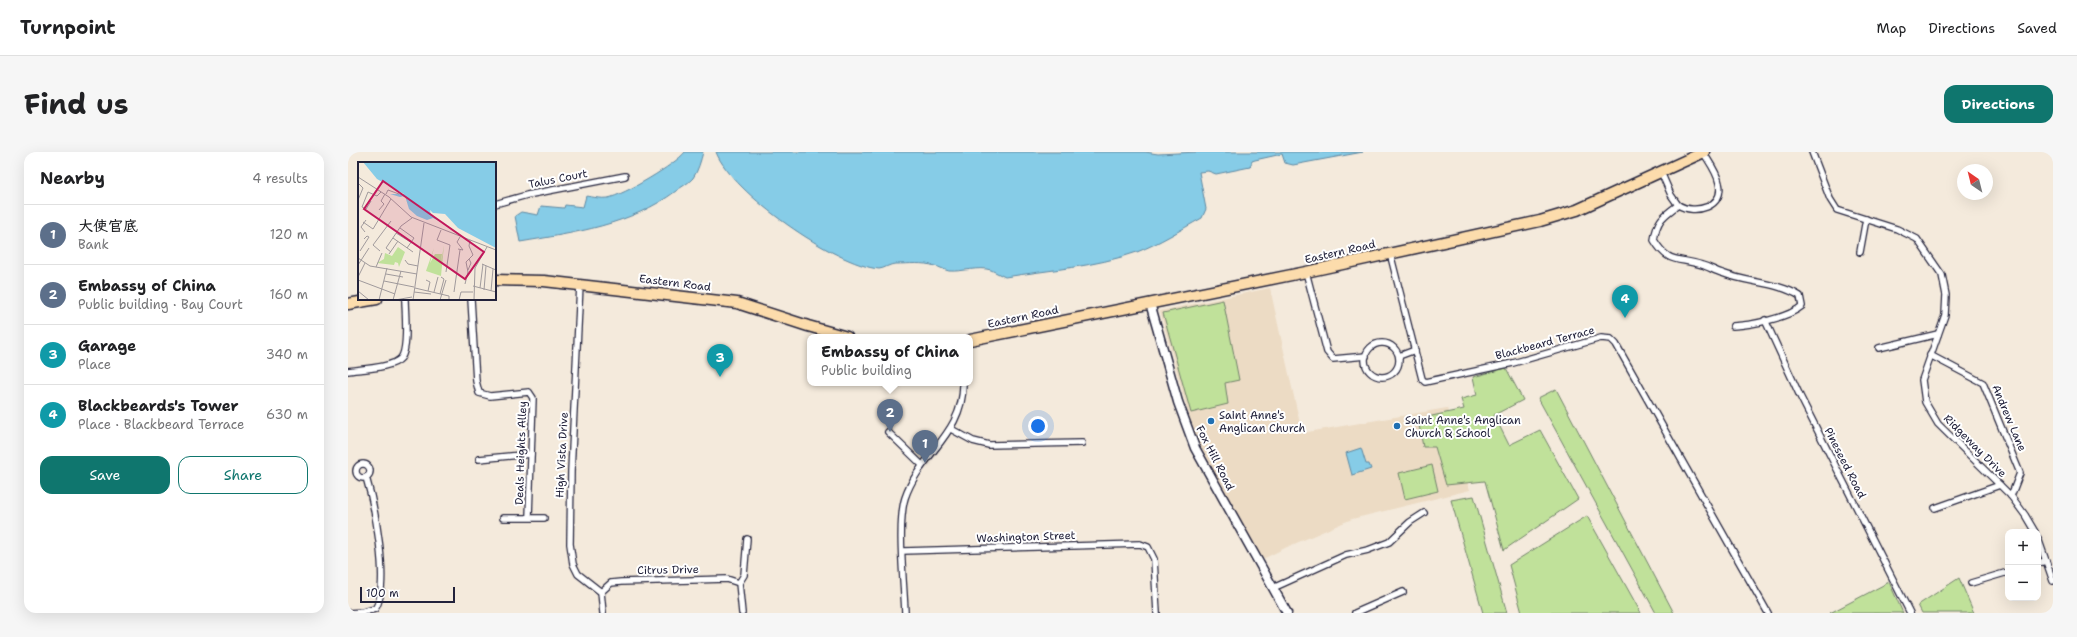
<!DOCTYPE html>
<meta charset="utf-8">
<style>
body{margin:0;font-family:"Shantell Sans","LXGW WenKai TC",sans-serif;background:#f6f6f6;color:#202124}
.controls{position:absolute;right:12px;bottom:12px;display:grid;overflow:hidden;border-radius:8px;box-shadow:0 4px 16px #0002}
.controls button{width:36px;height:36px;display:grid;place-items:center;padding:0;border:0;border-bottom:1px solid #e0e0e0;background:#fff;color:#202124;font:20px sans-serif}
.compass{position:absolute;left:1609px;top:12px;width:36px;height:36px;border-radius:50%;background:#fff;box-shadow:0 4px 16px #0002;rotate:325deg}
.scale{position:absolute;left:12px;bottom:10px;width:95px;box-sizing:border-box;padding-left:4px;border:2px solid #22223b;border-top:0;font-size:11px;line-height:14px;white-space:nowrap;color:#22223b;-webkit-text-stroke:3px #fff;paint-order:stroke}
.you{position:absolute;left:690px;top:274px;width:14px;height:14px;margin:-10px;border:3px solid #fff;border-radius:50%;background:#1a73e8;box-shadow:0 0 0 6px #1a73e833}
.badge{display:grid;place-items:center;width:26px;height:26px;border-radius:50%;background:#0f766e;color:#fff;font-size:13px;font-weight:700}
.pin{position:absolute;translate:-50% -33px;filter:drop-shadow(0 1px 2px #0008)}
.pin::after{content:'';position:absolute;top:21px;width:14px;height:12px;background:inherit;clip-path:polygon(0 0,100% 0,50% 100%)}
.popup{position:absolute;left:459px;top:182px;width:166px;height:52px;box-sizing:border-box;display:grid;place-content:center;border-radius:8px;background:#fff;filter:drop-shadow(0 1px 3px #0005);font-size:13px;white-space:nowrap;color:#757577}
.popup b{font-size:15px;color:#202124}
.popup::after{content:'';position:absolute;left:50%;top:100%;margin-left:-8px;border:8px solid transparent;border-top-color:#fff}
.list{margin:0;padding:0;list-style:none}
h2{display:flex;justify-content:space-between;align-items:center;height:52px;margin:0;padding:0 16px;font-size:17px}
h2 small{font-size:13px;font-weight:400;color:#757577}
.list li{display:grid;grid-template-columns:26px 1fr auto;gap:12px;align-items:center;box-sizing:border-box;height:60px;padding:0 16px;border-top:1px solid #e0e0e0}
.list b{display:block;font-size:15px;white-space:nowrap}
.list p{margin:0;font-size:13px;white-space:nowrap;color:#757577}
.list em{font-size:13px;font-style:normal;color:#757577}
.actions{display:flex;gap:8px;padding:12px 16px}
.actions a{flex:1;padding:9px 0;border:1px solid #0f766e;border-radius:12px;text-align:center;font-size:14px;color:#0f766e}
.actions .main{background:#0f766e;color:#fff}
.map{position:relative;flex:none;width:1705px;height:461px;overflow:hidden;border-radius:12px}
header{display:flex;align-items:center;gap:24px;box-sizing:border-box;height:56px;padding:0 20px;background:#fff;border-bottom:1px solid #e0e0e0}
header strong{font-size:19px}
nav{display:flex;gap:22px;margin-inline-start:auto;font-size:14px}
.intro{display:flex;align-items:center;justify-content:space-between;box-sizing:border-box;height:96px;padding:0 24px}
h1{margin:0;font-size:28px}
.button{padding:10px 18px;border-radius:12px;background:#0f766e;color:#fff;font-size:14px;font-weight:700}
main{display:flex;gap:24px;padding:0 24px}
aside{flex:1;background:#fff;border-radius:12px;box-shadow:0 4px 16px #0002}
.map>svg:first-child{display:block}
</style>
<header>
<strong>Turnpoint</strong>
<nav><a>Map</a><a>Directions</a><a>Saved</a></nav>
</header>
<div class="intro"><h1>Find us</h1><a class="button">Directions</a></div>
<main>
<aside>
<h2>Nearby<small>4 results</small></h2>
<ul class="list">
<li><span class="badge" style="background:#5c6f8a">1</span><div><b>大使官底</b><p>Bank</p></div><em>120 m</em></li>
<li><span class="badge" style="background:#5c6f8a">2</span><div><b>Embassy of China</b><p>Public building · Bay Court</p></div><em>160 m</em></li>
<li><span class="badge" style="background:#0f9aa8">3</span><div><b>Garage</b><p>Place</p></div><em>340 m</em></li>
<li><span class="badge" style="background:#0f9aa8">4</span><div><b>Blackbeards's Tower</b><p>Place · Blackbeard Terrace</p></div><em>630 m</em></li>
</ul>
<div class="actions"><a class="main">Save</a><a>Share</a></div>
</aside>
<div class="map">
<svg width="1705" height="461" viewBox="0 0 1705 461">
<rect width="100%" height="100%" fill="#f4eadc"/>
<filter id="ink" filterUnits="userSpaceOnUse"><feTurbulence type="fractalNoise" baseFrequency=".025" numOctaves="2"/><feDisplacementMap in="SourceGraphic" scale="8" xChannelSelector="R" yChannelSelector="G"/><feConvolveMatrix kernelMatrix="1 2 1 2 8 2 1 2 1" color-interpolation-filters="sRGB"/></filter>
<g filter="url(#ink)">
<path fill="#ecdbc4" d="M 922,136 L 954,281 L 1099,256 L 1122,338 L 1004,367 L 939,395 L 913,408 L 853,297 L 842,267 L 812,159 Z"/>
<g fill="#c0e19a" stroke="#71826a">
<path d="M 875,148 L 891,228 L 877,231 L 880,252 L 843,261 L 815,161 Z"/>
<path d="M 1158,216 L 1175,248 L 1146,263 L 1161,293 L 1192,278 L 1230,347 L 1156,398 L 1137,329 L 1098,333 L 1087,295 L 1075,295 L 1070,267 L 1116,257 L 1113,247 L 1129,243 L 1125,225 Z"/>
<path d="M 1208,237 L 1326,461 L 1308,461 L 1190,246 Z"/>
<path d="M 1084,313 L 1090,339 L 1057,347 L 1051,321 Z"/>
<path d="M 1126,344 L 1159,461 L 1135,461 L 1103,348 Z"/>
<path d="M 1239,364 L 1293,461 L 1174,461 L 1161,413 Z"/>
<path d="M 1611,426 L 1626,461 L 1574,461 L 1570,453 Z"/>
<path d="M 1541,430 L 1555,461 L 1482,461 Z"/>
</g>
<g fill="#86cce7" stroke="#5e88a2">
<path d="M 337,0 L 355,0 C 353,8 350,19 345,26 C 341,31 333,35 328,39 C 283,73 226,81 172,90 L 167,64 L 173,60 L 190,63 L 193,54 L 216,56 L 217,53 L 235,55 L 238,44 C 245,45 253,47 260,46 C 276,43 328,12 337,0 Z"/>
<path d="M 368,0 L 797,0 L 810,2 L 850,0 L 1015,0 L 945,13 L 937,11 L 934,2 L 907,8 L 904,9 L 902,15 L 868,22 L 860,19 L 851,20 L 858,57 L 854,66 C 832,78 812,91 789,100 C 747,115 700,118 657,125 C 652,123 648,120 643,118 C 630,114 615,120 601,119 C 596,118 592,115 587,114 C 575,110 560,112 548,112 C 541,112 536,117 531,117 C 487,113 384,41 368,0 Z"/>
<path d="M 1013,296 L 1018,312 L 1021,312 L 1023,317 L 1004,323 L 998,301 Z"/>
</g>
<g fill="none" stroke-linecap="round" stroke-linejoin="round">
<defs>
<g id="minor">
<path d="M 1464,0 L 1482,47 L 1489,58 L 1549,77 L 1569,87 L 1594,123 L 1598,143 L 1597,163 L 1574,228 L 1577,250 L 1590,272 L 1663,344 L 1677,363 L 1687,380"/>
<path d="M 1313,20 L 1323,43 L 1330,53 C 1315,64 1309,68 1306,88 C 1321,113 1330,105 1354,113 C 1361,115 1367,119 1374,121 C 1400,131 1429,130 1452,144 L 1454,154 C 1440,166 1404,173 1385,174"/>
<path d="M 147,52 L 179,43 L 277,24"/>
<path d="M 1330,53 C 1347,63 1377,55 1371,31 C 1369,20 1361,10 1355,0"/>
<path d="M 1512,100 L 1518,67"/>
<path d="M 1042,101 L 1074,227 L 1077,230 L 1165,211 L 1253,186 L 1263,187 L 1268,192 L 1420,461"/>
<path d="M 958,120 L 979,200 L 985,207 L 1018,204"/>
<path d="M 232,133 L 223,319 L 222,392 L 225,412 L 230,422 L 253,440 L 255,461"/>
<path d="M 123,147 L 128,229 L 131,241 L 142,244 L 181,240 L 185,246 L 181,365"/>
<path d="M 1417,168 L 1452,244 L 1562,461"/>
<circle cx="1034" cy="208" r="17"/>
<path d="M 1531,196 L 1590,182"/>
<path d="M 1582,203 L 1635,231 L 1672,321 L 1663,344"/>
<path d="M 1051,204 L 1067,198"/>
<path d="M 0,219 C 13,217 45,216 53,206 C 61,196 57,160 57,147"/>
<path d="M 603,277 L 625,289 L 641,293 L 734,291"/>
<path d="M 540,280 L 574,313"/>
<path d="M 131,307 L 183,302"/>
<circle cx="15" cy="319" r="7"/>
<path d="M 1587,356 L 1652,333"/>
<path d="M 155,366 L 196,366"/>
<path d="M 1690,386 L 1705,429"/>
<path d="M 555,399 L 792,392 L 800,395 L 806,407 L 809,461"/>
<path d="M 1690,411 L 1698,409"/>
<path d="M 1623,431 L 1660,420"/>
<path d="M 925,436 L 998,403 L 1020,398 L 1041,390 L 1062,370 L 1076,361"/>
<path d="M 253,440 L 263,431 L 273,430 L 379,427 L 391,431"/>
<path d="M 0,461 L 15,460 L 27,457 C 43,434 26,352 18,325"/>
<path d="M 394,461 L 391,431 L 396,423 L 399,387"/>
<path d="M 557,461 C 556,431 549,372 557,346 C 572,301 616,282 615,231"/>
<path d="M 1007,461 L 1055,440"/>
</g>
<path id="secondary" d="M 802,151 L 830,250 L 847,296 L 939,461"/>
<g id="trunk">
<path d="M 147,128 L 196,129 L 389,151 L 460,174 L 499,185"/>
<path d="M 0,152 L 29,147"/>
<path d="M 622,188 L 958,120 L 1192,69 L 1229,58 L 1356,0"/>
</g>
</defs>
<use href="#minor" stroke="#22223b" stroke-width="8"/>
<use href="#secondary" stroke="#22223b" stroke-width="11"/>
<use href="#trunk" stroke="#22223b" stroke-width="13"/>
<use href="#minor" stroke="#fff" stroke-width="5.5"/>
<use href="#secondary" stroke="#fff" stroke-width="8"/>
<use href="#trunk" stroke="#fcdcac" stroke-width="10"/>
</g>
</g>
<g fill="#1f6fb2" stroke="#fff" stroke-width="1.5">
<circle cx="863" cy="269" r="4"/>
<circle cx="1049" cy="274" r="4"/>
</g>
<g text-anchor="middle" dominant-baseline="central" stroke-width="4" stroke-linejoin="round" paint-order="stroke">
<g font-size="11" fill="#22223b" stroke="#fff">
<text transform="translate(210 27) rotate(-11)">Talus Court</text>
<text transform="translate(992 100) rotate(-13)">Eastern Road</text>
<text transform="translate(327 131) rotate(7)">Eastern Road</text>
<text transform="translate(675 165) rotate(-12)">Eastern Road</text>
<text transform="translate(1197 191) rotate(-15)">Blackbeard Terrace</text>
<text transform="translate(1661 266) rotate(67)">Andrew Lane</text>
<text transform="translate(1627 294) rotate(45)">Ridgeway Drive</text>
<text transform="translate(173 301) rotate(-88)">Deals Heights Alley</text>
<text transform="translate(214 303) rotate(-87)">High Vista Drive</text>
<text transform="translate(867 306) rotate(63)">Fox Hill Road</text>
<text transform="translate(1497 311) rotate(63)">Pineseed Road</text>
<text transform="translate(678 385) rotate(-2)">Washington Street</text>
<text transform="translate(320 418) rotate(-1)">Citrus Drive</text>
</g>
<g font-size="11" fill="#22223b" stroke="#fff" text-anchor="start">
<text x="871" y="263">Saint Anne's<tspan x="871" dy="13">Anglican Church</tspan></text>
<text x="1057" y="268">Saint Anne's Anglican<tspan x="1057" dy="13">Church &amp; School</tspan></text>
</g>
</g>
<g transform="translate(10 10)">
<rect width="138" height="138" fill="#f4eadc"/>
<path d="M 86,83 L 83,114 L 68,109 L 76,86 L 72,101 L 77,92 L 84,92 L 83,101 ZM 40,85 L 47,90 L 41,105 L 40,101 L 37,100 L 36,103 L 19,101 L 26,97 L 27,91 L 34,94 Z" fill="#c0e19a"/>
<path d="M 5,0 L 138,0 L 138,86 L 100,66 L 87,52 L 75,51 L 72,48 L 73,53 L 89,63 L 75,56 L 69,58 L 59,54 L 51,47 L 47,34 L 42,35 L 32,32 L 46,32 L 19,17 Z" fill="#86cce7"/>
<path fill="none" stroke="#a09a9c" stroke-width="1" d="M 0,15 L 31,35 L 53,55 L 138,88M 0,21 L 5,26 L 0,38M 28,32 L 30,28 L 41,32M 13,39 L 8,47 L 4,45 L 10,30 L 19,34 L 23,30M 21,48 L 26,42 L 23,39 L 27,32M 5,60 L 15,67 L 33,37M 42,66 L 56,76 L 49,86M 83,68 L 79,78 L 92,83 L 88,110M 7,70 L 3,65 L 8,58M 38,71 L 54,81M 35,76 L 55,90M 100,87 L 105,88 L 99,80 L 102,75M 2,89 L 11,75 L 9,74 L 6,77M 22,89 L 15,83 L 33,59M 33,90 L 28,86 L 43,64 L 54,56M 31,92 L 40,79M 0,96 L 12,104 L 59,112M 47,98 L 50,102 L 60,104M 124,102 L 138,108M 0,103 L 11,86M 18,105 L 24,91M 110,108 L 113,101 L 111,97M 28,112 L 45,115M 0,115 L 7,101M 0,118 L 37,132M 68,118 L 72,120 L 70,129M 26,119 L 56,125M 107,122 L 110,110 L 108,100 L 115,93 L 111,84 L 112,78M 115,124 L 138,130M 57,126 L 91,134 L 91,138M 122,126 L 125,102M 126,128 L 128,104M 0,129 L 11,138M 133,129 L 135,107M 56,130 L 73,132M 76,130 L 80,115M 96,130 L 102,88M 82,132 L 86,117 L 83,115M 21,138 L 29,106M 35,138 L 43,109M 37,138 L 54,135M 55,138 L 66,61M 82,138 L 88,118M 101,138 L 103,130 L 115,130M 116,138 L 117,106 L 129,85"/>
<path fill="#c2185b" fill-opacity="0.15" stroke="#c2185b" stroke-width="2" d="M 25,19 L 126,90 L 107,117 L 6,47 Z"/>
<rect width="138" height="138" fill="none" stroke="#22223b" stroke-width="2"/>
</g>
</svg>
<div class="controls">
<button>+</button>
<button>−</button>
</div>
<svg class="compass" viewBox="-18 -18 36 36"><path d="M0-13l5 13h-10z" fill="#e53935"/><path d="M0 13l5-13h-10z" fill="#757577"/></svg>
<div class="scale">100 m</div>
<div class="you"></div>
<div class="pin badge" style="left:577px;top:311px;background:#5c6f8a">1</div>
<div class="pin badge" style="left:542px;top:280px;background:#5c6f8a">2</div>
<div class="popup"><b>Embassy of China</b>Public building</div>
<div class="pin badge" style="left:372px;top:225px;background:#0f9aa8">3</div>
<div class="pin badge" style="left:1277px;top:166px;background:#0f9aa8">4</div>
</div>
</main>
